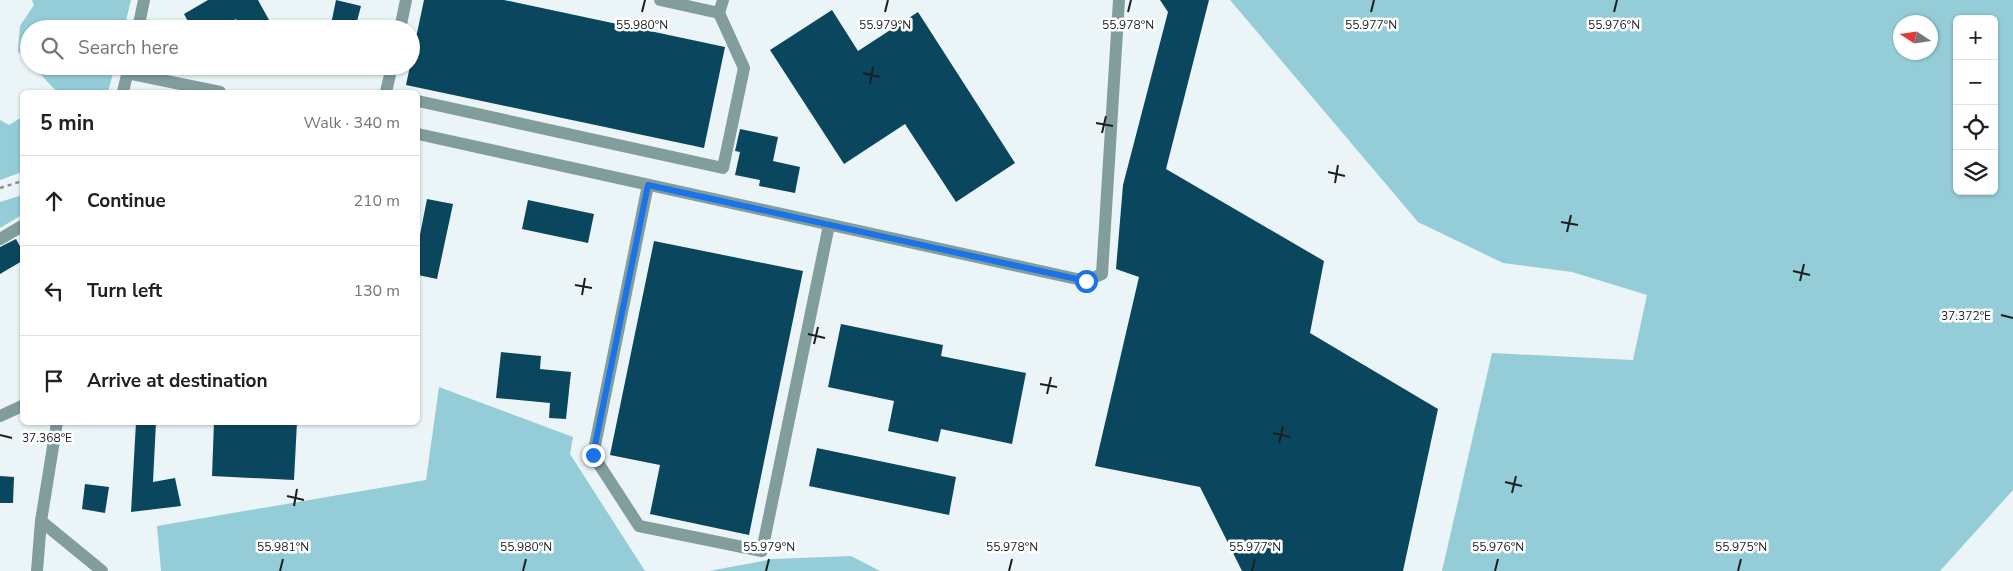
<!DOCTYPE html>
<meta charset="utf-8">
<style>
body{margin:0;font-family:"Nunito Sans",sans-serif;background:#f2f2f2;color:#202124}
.controls{position:absolute;right:15px;top:15px;display:grid;overflow:hidden;border-radius:8px;box-shadow:0 1px 4px #0004}
.controls button{width:45px;height:45px;display:grid;place-items:center;padding:0;border:0;border-bottom:1px solid #e0e0e0;background:#fff;color:#202124;font:25px sans-serif}
.compass{position:absolute;left:1893px;top:15px;width:45px;height:45px;border-radius:50%;background:#fff;box-shadow:0 1px 4px #0004;rotate:282deg}
.stop{position:absolute;width:15px;height:15px;margin:-11px;border:4px solid #1a73e8;border-radius:50%;background:#fff}
.stop.end{background:#1a73e8;border-color:#fff;box-shadow:0 1px 5px #0008}
.list{margin:0;padding:0;list-style:none}
h2{display:flex;justify-content:space-between;align-items:center;height:65px;margin:0;padding:0 20px;font-size:21px}
h2 small{font-size:16px;font-weight:400;color:#757577}
.list li{display:grid;grid-template-columns:32px 1fr auto;gap:15px;align-items:center;box-sizing:border-box;height:90px;padding:0 20px;border-top:1px solid #e0e0e0}
.list b{display:block;font-size:19px;white-space:nowrap}
.list em{font-size:16px;font-style:normal;color:#757577}
.icon{flex:none;width:28px;height:28px;fill:none;stroke:currentColor;stroke-width:2;stroke-linecap:round;stroke-linejoin:round}
.map{position:relative;flex:none;width:2013px;height:571px;overflow:hidden}
.search{position:absolute;background:#fff;box-shadow:0 1px 4px #0004;left:20px;top:20px;width:400px;height:55px;display:flex;align-items:center;gap:12px;box-sizing:border-box;padding:0 18px;border-radius:28px;color:#757577;font-size:19px}
.panel{position:absolute;background:#fff;box-shadow:0 1px 4px #0004;left:20px;top:90px;width:400px;height:335px;border-radius:8px}
.map>svg:first-child{display:block}
</style>
<div class="map">
<svg width="2013" height="571" viewBox="0 0 2013 571">
<rect width="100%" height="100%" fill="#ebf5f7"/>
<g fill="#94cdd8" fill-rule="evenodd">
<path d="M 32,0 L 131,0 L 124,29 L 29,29 L 29,62 L 18,51 L 20,26 L 34,5 Z"/>
<path d="M 1230,0 L 2013,0 L 2013,490 L 1940,571 L 1442,571 L 1492,353 L 1633,360 L 1647,295 L 1572,272 L 1503,263 L 1418,222 ZM 1957,19 L 1994,19 L 1994,191 L 1957,191 ZM 1900,22 L 1930,22 L 1930,52 L 1900,52 Z"/>
<path d="M 33,66 L 115,66 L 108,92 L 57,92 Z"/>
<path d="M 22,117 L 22,172 L 0,180 L 0,120 L 9,125 Z"/>
<path d="M 22,195 L 22,215 L 0,228 L 0,202 Z"/>
<path d="M 439,387 L 573,437 L 570,454 L 645,571 L 161,571 L 157,526 L 426,480 Z"/>
<path d="M 851,556 L 880,571 L 709,571 L 773,559 Z"/>
</g>
<g fill="#0a475e">
<path d="M 208,0 L 258,0 L 274,29 L 242,29 L 236,19 L 218,29 L 192,29 L 184,14 Z"/>
<path d="M 336,0 L 361,6 L 355,29 L 330,29 Z"/>
<path d="M 424,0 L 504,0 L 725,47 L 704,148 L 406,85 Z"/>
<path d="M 1160,0 L 1209,0 L 1166,169 L 1324,261 L 1310,333 L 1438,409 L 1403,571 L 1242,571 L 1200,487 L 1095,466 L 1139,277 L 1116,269 L 1123,185 L 1168,12 Z"/>
<path d="M 832,10 L 858,51 L 918,12 L 1015,163 L 956,202 L 905,124 L 844,164 L 770,50 Z"/>
<path d="M 740,129 L 778,137 L 773,161 L 800,167 L 795,193 L 759,186 L 760,180 L 735,175 L 740,152 L 735,151 Z"/>
<path d="M 427,199 L 453,204 L 437,279 L 418,275 L 418,245 Z"/>
<path d="M 528,200 L 594,214 L 588,243 L 522,229 Z"/>
<path d="M 16,239 L 22,250 L 22,261 L 0,274 L 0,247 Z"/>
<path d="M 654,241 L 803,271 L 749,535 L 650,514 L 660,465 L 610,455 Z"/>
<path d="M 841,324 L 943,345 L 941,356 L 1026,373 L 1012,444 L 941,429 L 938,442 L 888,431 L 894,401 L 828,387 Z"/>
<path d="M 501,352 L 541,356 L 540,369 L 571,372 L 566,419 L 549,418 L 550,403 L 496,398 Z"/>
<path d="M 136,422 L 156,422 L 153,482 L 175,478 L 181,506 L 131,512 Z"/>
<path d="M 214,422 L 297,422 L 294,480 L 212,476 Z"/>
<path d="M 817,448 L 956,477 L 949,515 L 809,486 Z"/>
<path d="M 0,476 L 14,477 L 13,503 L 0,503 Z"/>
<path d="M 85,484 L 109,487 L 105,513 L 82,509 Z"/>
</g>
<g fill="none" stroke-linecap="round" stroke-linejoin="round">
<path stroke="#8b9193" stroke-width="2.5" stroke-dasharray="4 4" stroke-linecap="butt" d="M 0,188 L 22,181"/>
<g stroke="#819d9c" stroke-width="12">
<path d="M 660,0 L 719,13"/>
<path d="M 138,29 L 144,0"/>
<path d="M 400,29 L 406,0"/>
<path d="M 127,73 L 220,92"/>
<path d="M 123,92 L 129,66"/>
<path d="M 386,92 L 392,66"/>
<path d="M 418,101 L 723,168 L 744,68 L 719,13 L 723,0"/>
<path d="M 418,134 L 1086,281 L 1102,274 L 1119,0"/>
<path d="M 648,185 L 593,455 L 639,526 L 762,551 L 829,225"/>
<path d="M 0,239 L 22,226"/>
<path d="M 0,416 L 22,406"/>
<path d="M 41,521 L 102,571"/>
<path d="M 37,571 L 41,521 L 57,422"/>
</g>
</g>
<g fill="none" stroke-linecap="round" stroke-linejoin="round">
<path stroke="#1a73e8" stroke-width="6" d="M 593,455 L 648,185 L 1086,281"/>
</g>
<path fill="none" stroke="#1c1f20" stroke-width="2" d="M 642,12 L 645,0M 885,12 L 888,0M 1128,12 L 1131,0M 1371,12 L 1374,0M 1614,12 L 1617,0M 863,73 L 880,77M 870,84 L 873,67M 1096,123 L 1113,126M 1102,133 L 1106,116M 1328,172 L 1345,176M 1335,183 L 1338,165M 1561,222 L 1578,225M 1567,232 L 1571,215M 1793,271 L 1810,275M 1800,281 L 1804,264M 575,285 L 592,288M 582,295 L 585,278M 2001,315 L 2013,318M 808,334 L 825,338M 814,344 L 818,327M 1040,384 L 1057,387M 1047,394 L 1051,377M 1273,433 L 1290,437M 0,435 L 12,438M 1279,443 L 1283,426M 1505,482 L 1522,486M 1512,493 L 1516,476M 287,496 L 304,500M 294,506 L 297,489M 280,571 L 283,559M 523,571 L 526,559M 766,571 L 769,559M 1009,571 L 1012,559M 1252,571 L 1255,559M 1495,571 L 1498,559M 1738,571 L 1741,559"/>
<g font-size="12" text-anchor="middle" fill="#1c1f20" stroke="#fff" stroke-width="5" stroke-linejoin="round" paint-order="stroke">
<text x="642" y="29">55.980°N</text>
<text x="885" y="29">55.979°N</text>
<text x="1128" y="29">55.978°N</text>
<text x="1371" y="29">55.977°N</text>
<text x="1614" y="29">55.976°N</text>
<text x="1966" y="320">37.372°E</text>
<text x="47" y="442">37.368°E</text>
<text x="283" y="551">55.981°N</text>
<text x="526" y="551">55.980°N</text>
<text x="769" y="551">55.979°N</text>
<text x="1012" y="551">55.978°N</text>
<text x="1255" y="551">55.977°N</text>
<text x="1498" y="551">55.976°N</text>
<text x="1741" y="551">55.975°N</text>
</g>
</svg>
<div class="controls">
<button>+</button>
<button>−</button>
<button><svg class="icon" aria-label="locate" viewBox="0 0 24 24"><circle cx="12" cy="12" r="6"/><path d="M12 2v4M12 18v4M2 12h4M18 12h4"/></svg></button>
<button><svg class="icon" aria-label="layers" viewBox="0 0 24 24"><path d="M12 4l9 5-9 5-9-5zM3 14l9 5 9-5"/></svg></button>
</div>
<svg class="compass" viewBox="-18 -18 36 36"><path d="M0-13l5 13h-10z" fill="#e53935"/><path d="M0 13l5-13h-10z" fill="#757577"/></svg>
<div class="stop" style="left:1086px;top:281px"></div>
<div class="stop end" style="left:593px;top:455px"></div>
<div class="search"><svg class="icon" aria-label="search" viewBox="0 0 24 24"><circle cx="10" cy="10" r="6"/><path d="M15 15l6 6"/></svg>Search here</div>
<section class="panel">
<h2>5 min<small>Walk · 340 m</small></h2>
<ul class="list">
<li><svg class="icon" aria-label="ahead" viewBox="0 0 24 24"><path d="M12 20V5M6 11l6-6 6 6"/></svg><div><b>Continue</b></div><em>210 m</em></li>
<li><svg class="icon" aria-label="left" viewBox="0 0 24 24"><path d="M17 20v-9H6M10 6l-5 5 5 5"/></svg><div><b>Turn left</b></div><em>130 m</em></li>
<li><svg class="icon" aria-label="arrive" viewBox="0 0 24 24"><path d="M6 21V4h12l-3 4 3 4H6"/></svg><div><b>Arrive at destination</b></div></li>
</ul>
</section>
</div>
